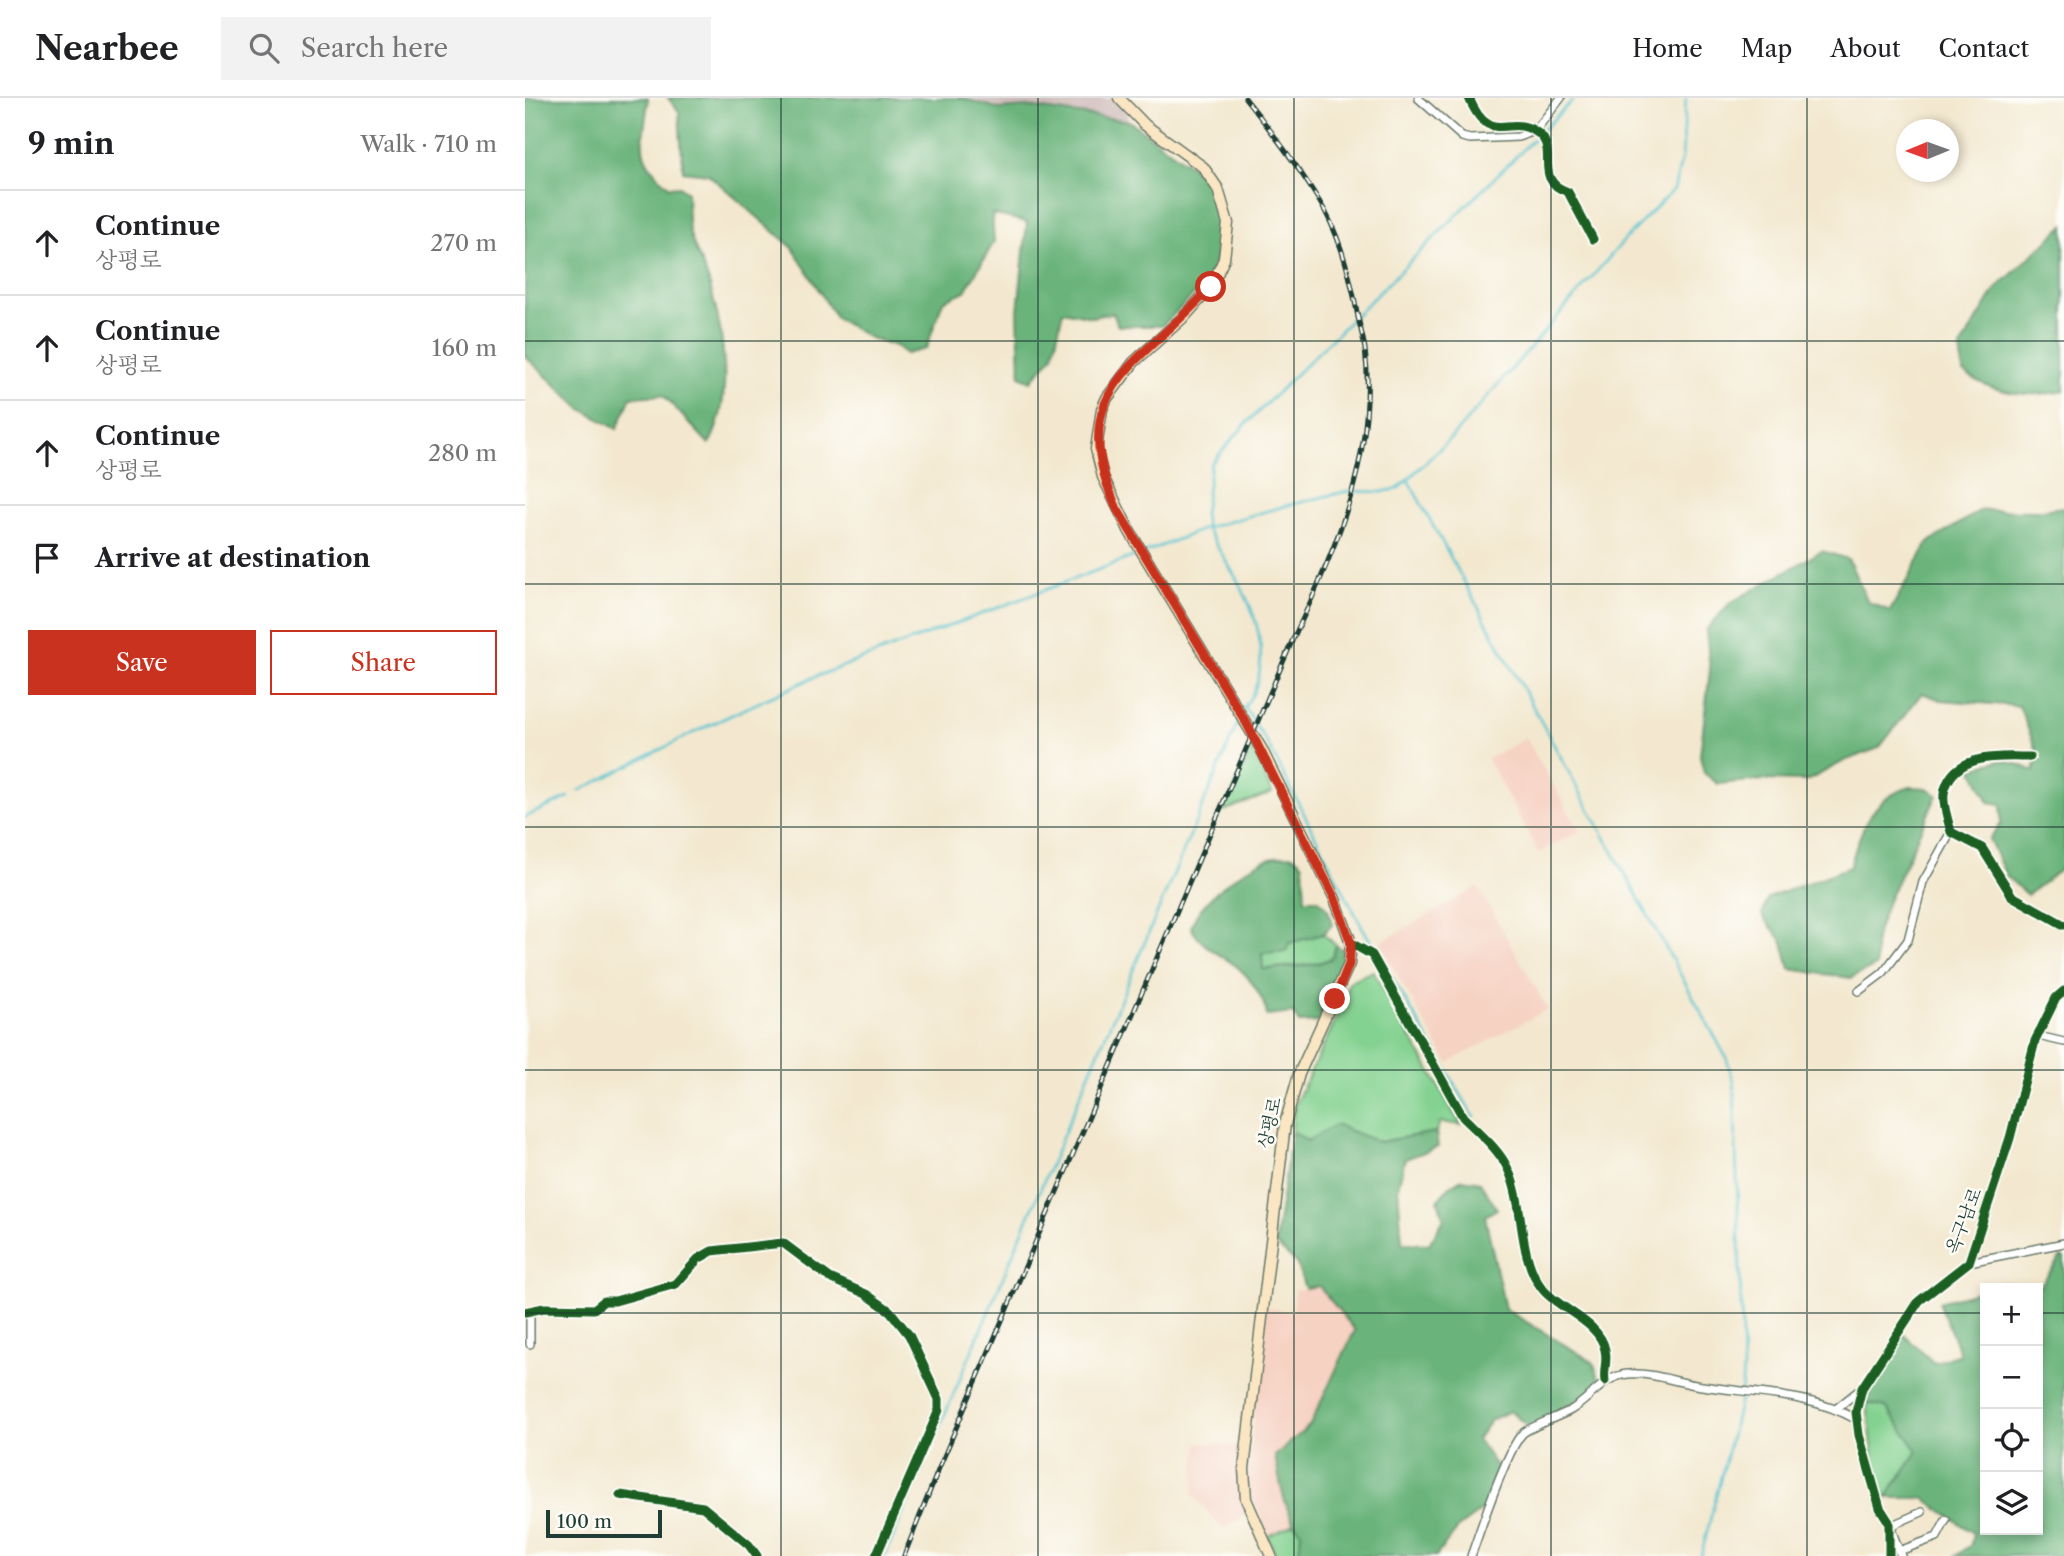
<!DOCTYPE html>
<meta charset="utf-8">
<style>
body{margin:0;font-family:"Libre Caslon Text","Noto Serif KR",serif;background:#f2f2f2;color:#202124}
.controls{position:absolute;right:21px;bottom:21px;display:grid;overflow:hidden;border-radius:0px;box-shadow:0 4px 10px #0003}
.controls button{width:63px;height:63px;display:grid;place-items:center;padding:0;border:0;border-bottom:2px solid #e0e0e0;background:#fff;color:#202124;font:35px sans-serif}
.compass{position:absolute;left:1371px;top:21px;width:63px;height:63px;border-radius:50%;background:#fff;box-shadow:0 4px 10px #0003;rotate:269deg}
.scale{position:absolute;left:21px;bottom:18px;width:116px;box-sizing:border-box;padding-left:7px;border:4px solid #1f3d34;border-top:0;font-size:19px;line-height:24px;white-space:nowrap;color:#1f3d34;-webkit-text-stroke:5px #fdfcf7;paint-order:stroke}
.stop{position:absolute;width:21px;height:21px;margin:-16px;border:5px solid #c8321e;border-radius:50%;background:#fff}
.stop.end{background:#c8321e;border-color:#fff;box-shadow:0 2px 7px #0008}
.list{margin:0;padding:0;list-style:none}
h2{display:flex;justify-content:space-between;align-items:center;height:91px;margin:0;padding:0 28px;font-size:30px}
h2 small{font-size:23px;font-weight:400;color:#757577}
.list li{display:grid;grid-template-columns:46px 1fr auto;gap:21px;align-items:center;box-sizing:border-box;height:105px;padding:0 28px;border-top:2px solid #e0e0e0}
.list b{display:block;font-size:26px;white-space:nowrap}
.list p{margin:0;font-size:23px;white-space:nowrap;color:#757577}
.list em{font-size:23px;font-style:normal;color:#757577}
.actions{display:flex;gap:14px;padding:21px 28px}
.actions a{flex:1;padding:16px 0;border:2px solid #c8321e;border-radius:0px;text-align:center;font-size:24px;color:#c8321e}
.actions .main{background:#c8321e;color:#fff}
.icon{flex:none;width:38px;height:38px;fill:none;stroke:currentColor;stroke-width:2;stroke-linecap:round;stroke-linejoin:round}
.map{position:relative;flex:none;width:1539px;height:1458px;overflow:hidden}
header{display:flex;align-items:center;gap:42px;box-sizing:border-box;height:98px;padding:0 35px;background:#fff;border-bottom:2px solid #e0e0e0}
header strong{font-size:33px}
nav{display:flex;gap:38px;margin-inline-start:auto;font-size:24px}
.search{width:490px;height:63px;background:#f2f2f2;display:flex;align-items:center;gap:18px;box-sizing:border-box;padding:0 24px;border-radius:0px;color:#757577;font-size:26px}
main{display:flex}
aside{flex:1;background:#fff}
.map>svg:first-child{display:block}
</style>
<header>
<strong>Nearbee</strong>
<div class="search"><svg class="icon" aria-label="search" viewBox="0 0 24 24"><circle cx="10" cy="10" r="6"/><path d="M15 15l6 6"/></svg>Search here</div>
<nav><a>Home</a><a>Map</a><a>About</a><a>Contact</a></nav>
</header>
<main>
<aside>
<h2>9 min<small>Walk · 710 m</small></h2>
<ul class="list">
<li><svg class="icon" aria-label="ahead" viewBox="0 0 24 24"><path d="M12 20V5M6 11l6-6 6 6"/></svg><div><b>Continue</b><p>상평로</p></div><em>270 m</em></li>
<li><svg class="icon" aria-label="ahead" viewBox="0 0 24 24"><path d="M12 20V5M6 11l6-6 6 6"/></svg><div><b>Continue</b><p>상평로</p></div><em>160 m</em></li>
<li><svg class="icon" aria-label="ahead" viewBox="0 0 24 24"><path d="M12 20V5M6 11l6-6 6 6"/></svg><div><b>Continue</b><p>상평로</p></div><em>280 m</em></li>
<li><svg class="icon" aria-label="arrive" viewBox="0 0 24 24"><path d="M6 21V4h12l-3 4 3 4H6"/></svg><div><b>Arrive at destination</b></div></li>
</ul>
<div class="actions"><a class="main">Save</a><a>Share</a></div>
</aside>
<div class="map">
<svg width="1539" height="1458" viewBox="0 0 1539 1458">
<rect width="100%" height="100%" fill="#fdfcf7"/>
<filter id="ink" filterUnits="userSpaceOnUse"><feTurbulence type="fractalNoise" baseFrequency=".0143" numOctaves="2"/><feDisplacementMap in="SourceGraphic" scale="14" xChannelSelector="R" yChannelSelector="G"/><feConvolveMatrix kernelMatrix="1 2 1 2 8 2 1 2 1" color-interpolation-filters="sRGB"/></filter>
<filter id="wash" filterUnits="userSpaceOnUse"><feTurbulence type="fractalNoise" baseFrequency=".00686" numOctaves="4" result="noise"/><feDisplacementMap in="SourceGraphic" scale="28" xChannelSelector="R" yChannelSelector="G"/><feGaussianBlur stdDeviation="1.57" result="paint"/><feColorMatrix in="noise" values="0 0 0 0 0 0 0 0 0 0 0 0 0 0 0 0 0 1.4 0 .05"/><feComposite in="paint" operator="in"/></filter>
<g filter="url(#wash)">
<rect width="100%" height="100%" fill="#f3e8cf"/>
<g fill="#f6d2c3">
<path d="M 1001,640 L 1055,733 L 1014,755 L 962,661 Z"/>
<path d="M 953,789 L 1023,911 L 923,965 L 854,845 Z"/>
<path d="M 794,1188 L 830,1232 L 785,1327 L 750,1358 L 756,1390 L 769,1426 L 743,1438 L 722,1386 L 740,1209 L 768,1214 L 770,1192 Z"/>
<path d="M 673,1344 L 714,1348 L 716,1390 L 722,1417 L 698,1431 L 668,1397 Z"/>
</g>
<path fill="#d1bfbd" d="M 436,0 L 596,0 L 604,23 L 503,9 L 475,11 Z"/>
<g fill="#84d291" stroke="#528862" stroke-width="2">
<path d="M 727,651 L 747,695 L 699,713 Z"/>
<path d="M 798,836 L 811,847 L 807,860 C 783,871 764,866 738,872 L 736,855 L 761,853 L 764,845 Z"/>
<path d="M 848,873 L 936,1027 L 915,1024 L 911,1034 L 854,1044 L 811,1027 L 782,1043 L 767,1033 L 769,1008 L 808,928 L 825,883 Z"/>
<path d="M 1342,1305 L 1361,1309 L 1393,1353 L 1361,1400 L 1351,1379 Z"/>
<path d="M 769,1426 L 776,1434 L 774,1458 L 751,1458 L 743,1438 Z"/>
</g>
<g fill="#6bb47b" stroke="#457858" stroke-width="2">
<path d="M 0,0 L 123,0 C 120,45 105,55 145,89 L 154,88 L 162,94 C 163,106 162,120 164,132 C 168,151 180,169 185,188 C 199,236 209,301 184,346 L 138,297 L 106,299 L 92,331 L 55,310 L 0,258 Z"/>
<path d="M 143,0 L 436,0 L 475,11 L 503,9 L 604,23 L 674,74 L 688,93 L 698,125 L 691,161 L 682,184 L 637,228 L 593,228 L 588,215 L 567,219 L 538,213 L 528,258 L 506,283 L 495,278 L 493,213 L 502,124 L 467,116 L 469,144 L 440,193 L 418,203 L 401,251 L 381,256 L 371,248 L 345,240 L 311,220 L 268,150 L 183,76 L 158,73 L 154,14 Z"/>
<path d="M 1539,127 L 1539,293 C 1503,300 1468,296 1438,274 L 1435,250 L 1471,191 Z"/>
<path d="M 1539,409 L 1539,763 L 1535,772 L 1502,797 L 1481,778 L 1464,741 L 1476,726 L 1476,706 L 1464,704 L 1448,672 C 1476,658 1482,661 1509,673 L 1513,656 L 1494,608 L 1416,602 L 1397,595 L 1354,650 L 1319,663 L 1282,683 L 1237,682 L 1193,686 L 1179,675 L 1175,658 L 1185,572 L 1181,532 L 1205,505 L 1297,453 L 1323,461 L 1343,504 L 1365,513 L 1403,445 L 1456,412 L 1511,413 Z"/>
<path d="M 1386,689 L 1402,690 L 1412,697 L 1362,805 L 1350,841 L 1351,868 L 1326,880 L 1265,871 L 1258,844 L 1237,817 L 1243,800 L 1325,769 C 1336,732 1345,700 1386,689 Z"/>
<path d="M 768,757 L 778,766 L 780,801 L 793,801 L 803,811 L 807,827 L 798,836 L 764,845 L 761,853 L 737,855 L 738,871 C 762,869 785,870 807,860 L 811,847 L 818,852 L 817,867 L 794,924 L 774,925 L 768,915 L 742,918 C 740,901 725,879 711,868 C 695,856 675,848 666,829 C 674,804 715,772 740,762 C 748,758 759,758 768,757 Z"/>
<path d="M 810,1027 L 854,1044 L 911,1034 L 913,1049 L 880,1061 L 873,1089 L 877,1145 L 904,1146 L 919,1121 L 913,1102 L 925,1088 L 937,1081 L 955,1084 L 972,1111 L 960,1118 L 980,1211 L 1068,1264 L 1074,1280 L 1069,1294 L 1014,1325 L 1002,1328 L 985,1313 L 966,1322 L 952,1341 L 974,1372 L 964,1392 L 960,1410 L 934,1429 L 911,1458 L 829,1458 L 807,1454 L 803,1458 L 774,1458 L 776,1434 C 759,1414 755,1384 750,1358 L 785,1327 L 830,1232 L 794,1188 L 780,1190 L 772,1166 L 750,1146 L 767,1033 L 782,1043 Z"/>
<path d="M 1536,1159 L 1539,1160 L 1539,1458 L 1431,1458 L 1446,1447 L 1448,1435 L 1399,1400 L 1361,1400 L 1393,1353 L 1361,1309 L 1342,1305 L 1348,1283 L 1378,1236 L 1409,1265 L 1435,1256 L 1414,1204 L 1460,1192 L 1460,1432 L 1513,1432 L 1513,1190 L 1465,1190 L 1478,1185 L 1514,1189 Z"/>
</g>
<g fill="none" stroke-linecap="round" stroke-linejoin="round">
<g stroke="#57c3d0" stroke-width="2.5">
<path d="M 883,382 L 1201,959 L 1209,985 L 1218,1270 L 1216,1299 L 1176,1458"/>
<path d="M 621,454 L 681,430 L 760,408 L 823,393 L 855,394 L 873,391 L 928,338 L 1102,139 L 1149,91 L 1157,60 L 1161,0"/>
<path d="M 720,610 L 746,652 L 836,827 L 949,1019"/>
<path d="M 718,612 C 722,604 729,596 731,588 C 750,529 709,478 681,430 L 679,416 L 686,366 L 718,329 L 1050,0"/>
<path d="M 54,693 L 176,631 L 287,580 L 615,456"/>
<path d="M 0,719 L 44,699"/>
<path d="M 360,1458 L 714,622"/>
</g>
</g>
</g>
<g filter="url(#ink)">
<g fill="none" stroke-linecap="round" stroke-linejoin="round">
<defs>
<g id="minor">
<path d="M 893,0 L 937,39 L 945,41 L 993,39 L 1010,33 L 1036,0"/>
<path d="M 944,0 C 966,52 984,12 1014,36 C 1034,53 1007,82 1043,94 L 1068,141"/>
<path d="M 1505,659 C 1476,659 1431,654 1420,691 C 1416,703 1423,721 1426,734 L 1457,750 L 1487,798 L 1539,827"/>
<path d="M 826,845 L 847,857 L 938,1019 C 953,1034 974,1051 983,1071 C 1000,1107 992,1156 1016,1189 C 1032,1211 1075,1223 1080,1252 C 1083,1263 1078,1272 1080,1283"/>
<path d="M 1334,893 L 1358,875 L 1383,842 L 1398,784 L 1426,734"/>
<path d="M 1513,938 L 1539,944"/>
<path d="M 1444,1164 L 1539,1145"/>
<path d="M 0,1214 L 19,1210 L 69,1211 L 79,1203 L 90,1203 L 151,1186 L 173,1161 L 187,1153 L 258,1145 L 305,1180 L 341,1196 L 365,1213 L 384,1237 L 414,1301 L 414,1312 L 351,1458"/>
<path d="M 5,1246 L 5,1215"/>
<path d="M 1312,1310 L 1337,1290"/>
<path d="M 95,1397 L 178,1409 L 224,1447 L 232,1458"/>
<path d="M 1365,1428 L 1376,1458"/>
<path d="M 1365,1428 L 1397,1414"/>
<path d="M 1374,1453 L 1412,1439 L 1421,1422"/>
<path d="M 946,1458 C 955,1433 982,1350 998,1335 C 1005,1329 1035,1318 1046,1312 C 1067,1300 1078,1278 1103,1276 C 1127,1274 1153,1285 1177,1288 C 1228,1296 1287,1295 1332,1322"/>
<path d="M 1364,1458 L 1364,1424 L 1355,1410 L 1334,1337 L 1331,1314 L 1337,1290 L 1394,1203 L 1444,1164 L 1485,1040 L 1510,943 L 1531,900 L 1539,893"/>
</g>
<path id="secondary" d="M 594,0 L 620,27 L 678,69 L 693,91 L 703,125 L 699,161 L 686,189 L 661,217 L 609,264 L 582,300 L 577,311 L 571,351 L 578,379 L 605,434 L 736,650 L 810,801 L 826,845 L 824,866 L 774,976 L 760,1026 L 719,1371 L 721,1401 L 746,1458"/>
</defs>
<use href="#minor" stroke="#69796a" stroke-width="10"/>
<use href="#secondary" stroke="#69796a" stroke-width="13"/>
<use href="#minor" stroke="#fff" stroke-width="7"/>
<use href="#secondary" stroke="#fbe6c4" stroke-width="10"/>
<defs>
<path id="rail" d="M 379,1458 L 414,1370 L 768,541 C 811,452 853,353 840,251 C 838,238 834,226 832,214 C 826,181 816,143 800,113 C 777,73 749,36 720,0"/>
</defs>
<use href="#rail" stroke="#1f3d34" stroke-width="5"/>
<use href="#rail" stroke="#fdfcf7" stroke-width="2.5" stroke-dasharray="8" stroke-linecap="butt"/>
<defs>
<g id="cycleway">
<path d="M 944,0 C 966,52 984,12 1014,36 C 1034,53 1007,82 1043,94 L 1068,141"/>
<path d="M 1505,659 C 1476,659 1431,654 1420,691 C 1416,703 1423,721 1426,734 L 1457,750 L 1487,798 L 1539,827"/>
<path d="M 826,845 L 847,857 L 938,1019 C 953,1034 974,1051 983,1071 C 1000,1107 992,1156 1016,1189 C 1032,1211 1075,1223 1080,1252 C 1083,1263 1078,1272 1080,1283"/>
<path d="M 0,1214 L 19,1210 L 69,1211 L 79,1203 L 90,1203 L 151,1186 L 173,1161 L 187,1153 L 258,1145 L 305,1180 L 341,1196 L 365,1213 L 384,1237 L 414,1301 L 414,1312 L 351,1458"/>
<path d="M 95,1397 L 178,1409 L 224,1447 L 232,1458"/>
<path d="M 1364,1458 L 1364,1424 L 1355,1410 L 1334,1337 L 1331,1314 L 1337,1290 L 1394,1203 L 1444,1164 L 1485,1040 L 1510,943 L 1531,900 L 1539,893"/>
</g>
</defs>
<use href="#cycleway" stroke="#fdfcf7" stroke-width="13"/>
<use href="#cycleway" stroke="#1b5e20" stroke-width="9"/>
</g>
</g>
<g fill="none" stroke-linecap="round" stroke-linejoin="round" filter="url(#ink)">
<path stroke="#c8321e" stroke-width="9" d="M 686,189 C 616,268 537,289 592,411 L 722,626 L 810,801 L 826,845 L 824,866 L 810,901"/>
</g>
<path fill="none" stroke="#1f3d34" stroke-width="2" stroke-opacity="0.55" d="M 256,0 L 256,1458M 513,0 L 513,1458M 769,0 L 769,1458M 1026,0 L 1026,1458M 1282,0 L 1282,1458M 0,243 L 1539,243M 0,486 L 1539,486M 0,729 L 1539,729M 0,972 L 1539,972M 0,1215 L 1460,1215M 1513,1215 L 1539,1215"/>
<g text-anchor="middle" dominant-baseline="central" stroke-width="5" stroke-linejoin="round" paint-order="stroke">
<g font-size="18" fill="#1f3d34" stroke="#fdfcf7">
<text transform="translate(745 1025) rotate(-78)">상평로</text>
<text transform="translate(1439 1123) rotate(-69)">옥구남로</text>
</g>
</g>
</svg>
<div class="controls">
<button>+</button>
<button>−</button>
<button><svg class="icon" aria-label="locate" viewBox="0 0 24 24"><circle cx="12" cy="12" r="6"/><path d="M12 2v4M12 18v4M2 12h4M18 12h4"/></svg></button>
<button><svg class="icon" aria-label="layers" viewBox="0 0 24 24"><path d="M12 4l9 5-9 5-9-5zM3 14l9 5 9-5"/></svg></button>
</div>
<svg class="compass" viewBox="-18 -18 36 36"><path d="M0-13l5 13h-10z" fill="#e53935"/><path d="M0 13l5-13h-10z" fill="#757577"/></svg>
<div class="scale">100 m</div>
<div class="stop" style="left:686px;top:189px"></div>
<div class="stop end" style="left:810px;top:901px"></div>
</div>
</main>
